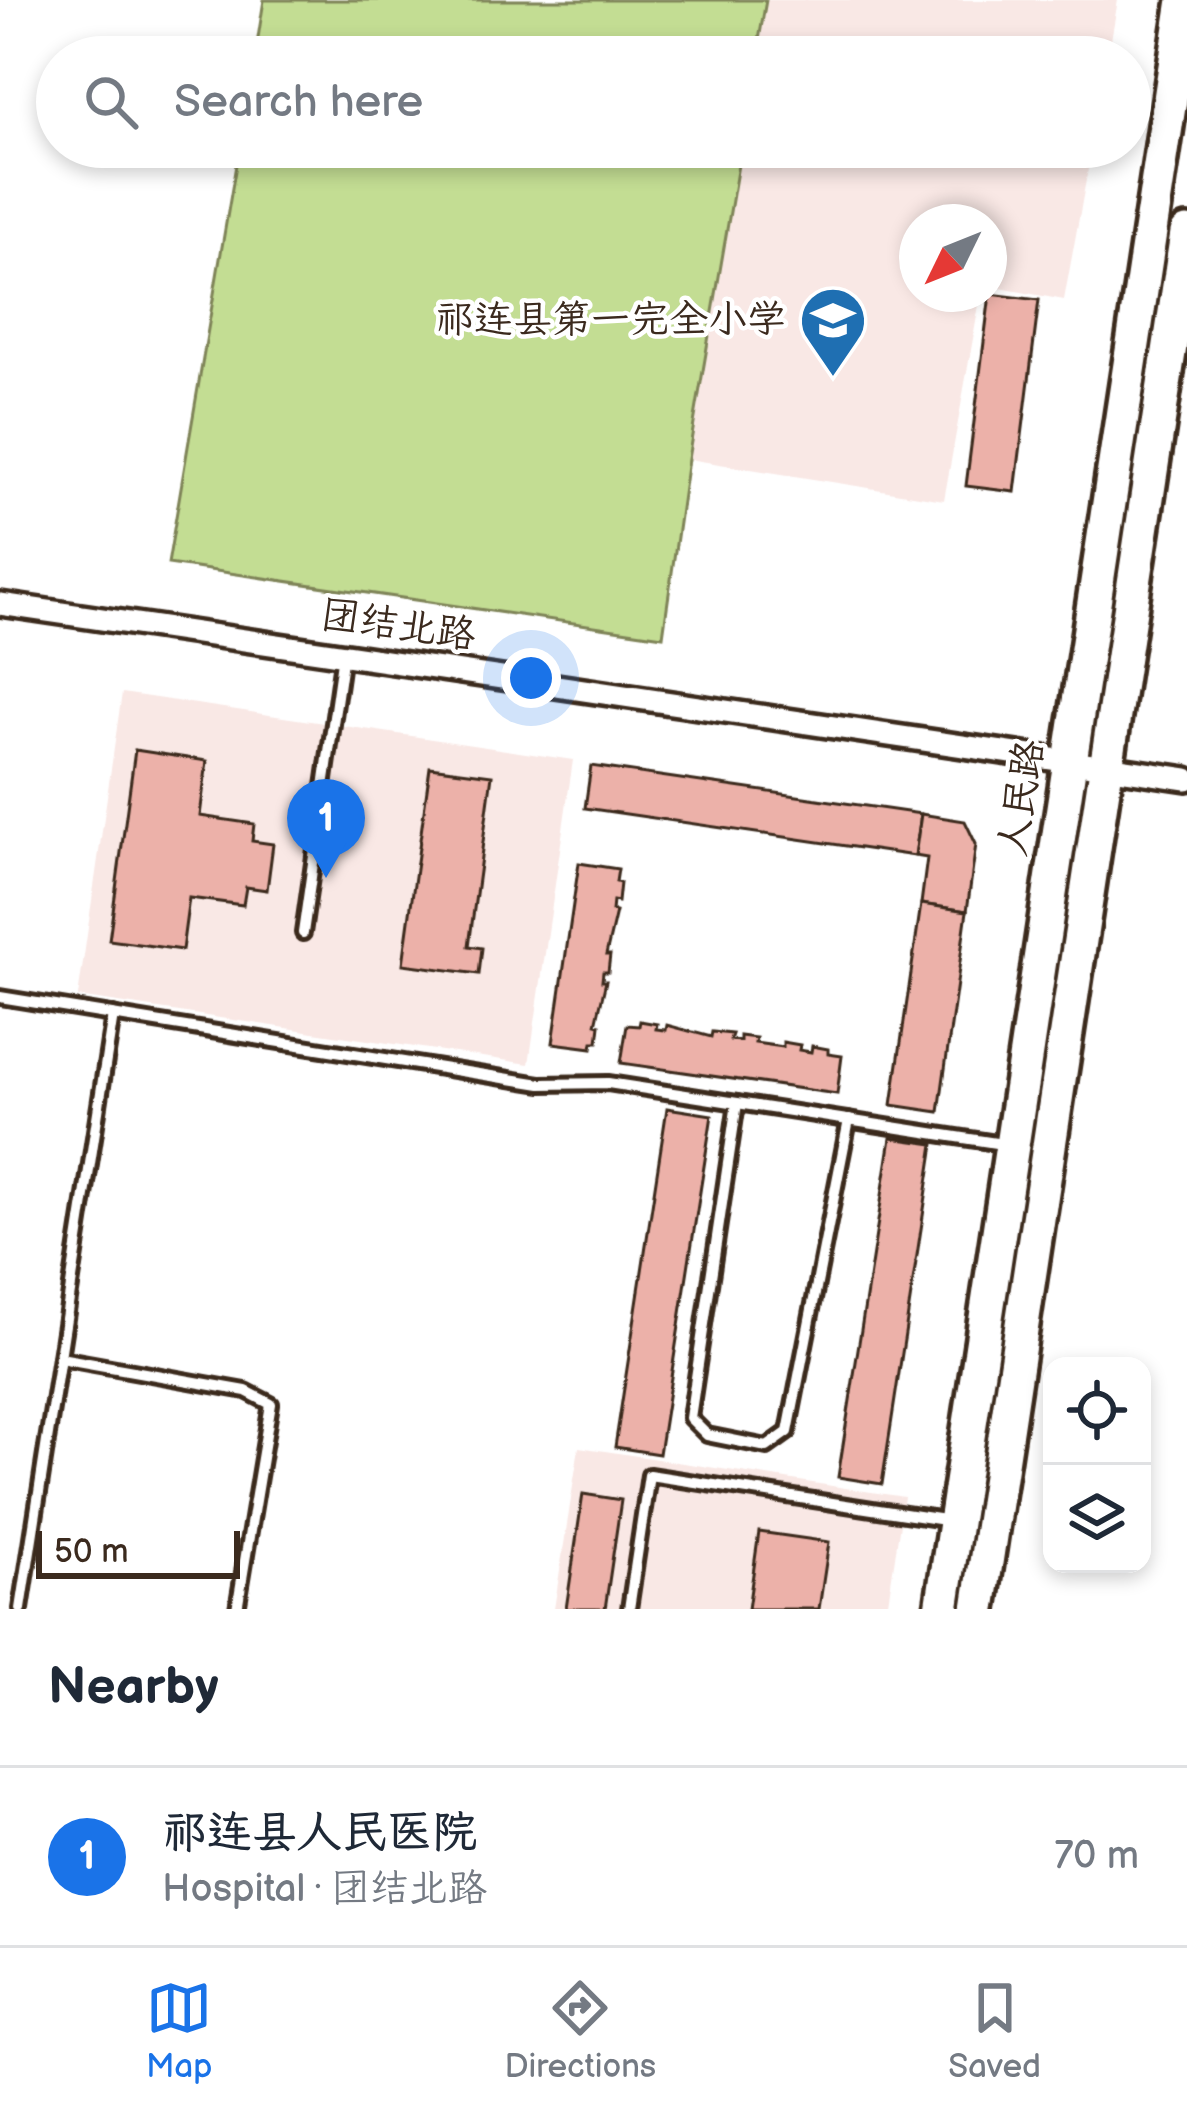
<!DOCTYPE html>
<meta charset="utf-8">
<style>
body{margin:0;font-family:"Balsamiq Sans","LXGW WenKai TC",sans-serif;background:#f6f6f7;color:#1f2937}
.controls{position:absolute;right:36px;bottom:36px;display:grid;overflow:hidden;border-radius:24px;box-shadow:0 6px 18px #0003}
.controls button{width:108px;height:108px;display:grid;place-items:center;padding:0;border:0;border-bottom:3px solid #e0e1e3;background:#fff;color:#1f2937;font:60px sans-serif}
.compass{position:absolute;left:899px;top:204px;width:108px;height:108px;border-radius:50%;background:#fff;box-shadow:0 6px 18px #0003;rotate:227deg}
.scale{position:absolute;left:36px;bottom:30px;width:204px;box-sizing:border-box;padding-left:12px;border:6px solid #3b2a1e;border-top:0;font-size:33px;line-height:42px;white-space:nowrap;color:#3b2a1e;-webkit-text-stroke:9px #fff;paint-order:stroke}
.you{position:absolute;left:531px;top:678px;width:42px;height:42px;margin:-30px;border:9px solid #fff;border-radius:50%;background:#1a73e8;box-shadow:0 0 0 18px #1a73e833}
.badge{display:grid;place-items:center;width:78px;height:78px;border-radius:50%;background:#1a73e8;color:#fff;font-size:39px;font-weight:700}
.pin{position:absolute;translate:-50% -99px;filter:drop-shadow(0 3px 6px #0008)}
.pin::after{content:'';position:absolute;top:63px;width:42px;height:36px;background:inherit;clip-path:polygon(0 0,100% 0,50% 100%)}
.list{margin:0;padding:0;list-style:none}
h2{display:flex;justify-content:space-between;align-items:center;height:156px;margin:0;padding:0 48px;font-size:51px}
h2 small{font-size:39px;font-weight:400;color:#747a83}
.list li{display:grid;grid-template-columns:78px 1fr auto;gap:36px;align-items:center;box-sizing:border-box;height:180px;padding:0 48px;border-top:3px solid #e0e1e3}
.list b{display:block;font-size:45px;white-space:nowrap}
.list p{margin:0;font-size:39px;white-space:nowrap;color:#747a83}
.list em{font-size:39px;font-style:normal;color:#747a83}
.icon{flex:none;width:66px;height:66px;fill:none;stroke:currentColor;stroke-width:2;stroke-linecap:round;stroke-linejoin:round}
.map{position:relative;flex:none;width:1187px;height:1609px;overflow:hidden}
.search{position:absolute;background:#fff;box-shadow:0 6px 18px #0003;left:36px;right:36px;top:36px;height:132px;display:flex;align-items:center;gap:30px;box-sizing:border-box;padding:0 42px;border-radius:66px;color:#747a83;font-size:45px}
.sheet{height:336px;background:#fff}
nav{display:flex;justify-content:space-around;align-items:center;box-sizing:border-box;height:168px;border-top:3px solid #e0e1e3;background:#fff;font-size:33px;color:#747a83}
nav a{display:grid;justify-items:center;gap:6px}
nav .on{color:#1a73e8}
.map>svg:first-child{display:block}
</style>
<div class="map">
<svg width="1187" height="1609" viewBox="0 0 1187 1609">
<rect width="100%" height="100%" fill="#fff"/>
<filter id="ink" filterUnits="userSpaceOnUse"><feTurbulence type="fractalNoise" baseFrequency=".00833" numOctaves="2"/><feDisplacementMap in="SourceGraphic" scale="24" xChannelSelector="R" yChannelSelector="G"/><feConvolveMatrix kernelMatrix="1 2 1 2 8 2 1 2 1" color-interpolation-filters="sRGB"/></filter>
<g filter="url(#ink)">
<g fill="#f9e8e5">
<path d="M 766,0 L 1118,0 L 1108,57 L 756,57 Z"/>
<path d="M 741,147 L 1092,147 L 1064,300 L 989,286 L 989,222 L 917,222 L 917,294 L 981,294 L 944,500 L 688,459 Z"/>
<path d="M 122,693 L 573,760 L 529,1064 L 78,997 Z"/>
<path d="M 579,1447 L 904,1497 L 887,1609 L 554,1609 Z"/>
</g>
<g fill="#c3dd93" stroke="#7f8458" stroke-width="3">
<path d="M 264,0 L 766,0 L 756,57 L 255,57 Z"/>
<path d="M 239,147 L 741,147 L 688,459 L 663,636 L 168,564 Z"/>
</g>
<g fill="#ecb1a9" stroke="#3b2a1e" stroke-width="3">
<path d="M 990,294 L 1039,300 L 1015,492 L 966,486 Z"/>
<path d="M 135,750 L 207,761 L 200,816 L 254,824 L 252,841 L 273,844 L 267,890 L 246,887 L 243,905 L 189,898 L 182,950 L 109,940 Z"/>
<path d="M 591,766 L 921,814 L 915,856 L 585,808 Z"/>
<path d="M 430,767 L 492,775 L 469,946 L 482,948 L 479,974 L 403,964 Z"/>
<path d="M 921,814 L 965,821 L 976,844 L 967,911 L 921,904 L 927,858 L 915,856 Z"/>
<path d="M 579,863 L 618,869 L 616,882 L 620,883 L 618,902 L 613,901 L 612,911 L 616,912 L 606,955 L 610,955 L 608,972 L 603,972 L 602,981 L 606,981 L 596,1024 L 600,1025 L 598,1042 L 593,1042 L 592,1048 L 553,1043 Z"/>
<path d="M 921,904 L 967,911 L 939,1112 L 892,1105 Z"/>
<path d="M 640,1021 L 657,1024 L 656,1029 L 666,1030 L 667,1025 L 711,1037 L 712,1032 L 732,1034 L 730,1040 L 740,1041 L 740,1036 L 756,1038 L 755,1043 L 783,1047 L 783,1042 L 800,1045 L 799,1050 L 811,1052 L 812,1046 L 828,1049 L 828,1054 L 842,1056 L 837,1094 L 621,1063 L 627,1025 L 639,1026 Z"/>
<path d="M 667,1108 L 712,1115 L 659,1454 L 615,1447 Z"/>
<path d="M 891,1138 L 934,1144 L 882,1484 L 838,1477 Z"/>
<path d="M 583,1494 L 621,1500 L 605,1609 L 566,1609 Z"/>
<path d="M 759,1532 L 829,1542 L 819,1609 L 748,1609 Z"/>
</g>
<g fill="none" stroke-linecap="round" stroke-linejoin="round">
<defs>
<g id="service">
<path d="M 303,933 L 343,654"/>
<path d="M 0,997 L 541,1084 L 608,1083 L 1009,1145"/>
<path d="M 737,1103 L 690,1418 L 707,1435 L 767,1447 L 788,1432 L 849,1120"/>
<path d="M 60,1358 L 246,1391 L 271,1404 L 237,1609"/>
<path d="M 21,1609 L 113,1015"/>
<path d="M 629,1609 L 649,1475 L 951,1521"/>
</g>
<path id="minor" d="M 0,604 L 1187,779"/>
<g id="secondary">
<path d="M 942,1609 L 1185,0"/>
<path d="M 979,1609 L 1187,233"/>
</g>
</defs>
<use href="#service" stroke="#3b2a1e" stroke-width="20"/>
<use href="#minor" stroke="#3b2a1e" stroke-width="30"/>
<use href="#secondary" stroke="#3b2a1e" stroke-width="42"/>
<use href="#service" stroke="#fff" stroke-width="10"/>
<use href="#minor" stroke="#fff" stroke-width="21"/>
<use href="#secondary" stroke="#fff" stroke-width="33"/>
</g>
</g>
<defs>
<symbol id="school-pin" viewBox="-11 -11 22 30"><path d="M0 17L-7.5 6A9.5 9.5 0 1 1 7.5 6Z" fill="#1f6fb2" stroke="#fff"/><path d="M0-5L7-2L0 1L-7-2ZM-4 1L0 2.5L4 1V4Q0 6-4 4Z" fill="#fff"/></symbol>
</defs>
<g fill-rule="evenodd">
<use href="#school-pin" x="795" y="282" width="76" height="104"/>
</g>
<g text-anchor="middle" dominant-baseline="central" stroke-width="9" stroke-linejoin="round" paint-order="stroke">
<g font-size="39" fill="#3b2a1e" stroke="#fff" text-anchor="end">
<text x="786" y="320">祁连县第一完全小学</text>
</g>
<g font-size="39" fill="#3b2a1e" stroke="#fff">
<text transform="translate(398 626) rotate(8)">团结北路</text>
<text transform="translate(1022 798) rotate(-81)">人民路</text>
</g>
</g>
</svg>
<div class="controls">
<button><svg class="icon" aria-label="locate" viewBox="0 0 24 24"><circle cx="12" cy="12" r="6"/><path d="M12 2v4M12 18v4M2 12h4M18 12h4"/></svg></button>
<button><svg class="icon" aria-label="layers" viewBox="0 0 24 24"><path d="M12 4l9 5-9 5-9-5zM3 14l9 5 9-5"/></svg></button>
</div>
<svg class="compass" viewBox="-18 -18 36 36"><path d="M0-13l5 13h-10z" fill="#e53935"/><path d="M0 13l5-13h-10z" fill="#747a83"/></svg>
<div class="scale">50 m</div>
<div class="you"></div>
<div class="pin badge" style="left:326px;top:878px">1</div>
<div class="search"><svg class="icon" aria-label="search" viewBox="0 0 24 24"><circle cx="10" cy="10" r="6"/><path d="M15 15l6 6"/></svg>Search here</div>
</div>
<section class="sheet">
<h2>Nearby<small></small></h2>
<ul class="list">
<li><span class="badge">1</span><div><b>祁连县人民医院</b><p>Hospital · 团结北路</p></div><em>70 m</em></li>
</ul>
</section>
<nav>
<a class="on"><svg class="icon" aria-label="map" viewBox="0 0 24 24"><path d="M3 6l6-2 6 2 6-2v14l-6 2-6-2-6 2zM9 4v14M15 6v14"/></svg>Map</a>
<a><svg class="icon" aria-label="directions" viewBox="0 0 24 24"><path d="M12 3l9 9-9 9-9-9zM9 14v-3h6M13 9l2 2-2 2"/></svg>Directions</a>
<a><svg class="icon" aria-label="saved" viewBox="0 0 24 24"><path d="M7 4h10v16l-5-4-5 4z"/></svg>Saved</a>
</nav>
